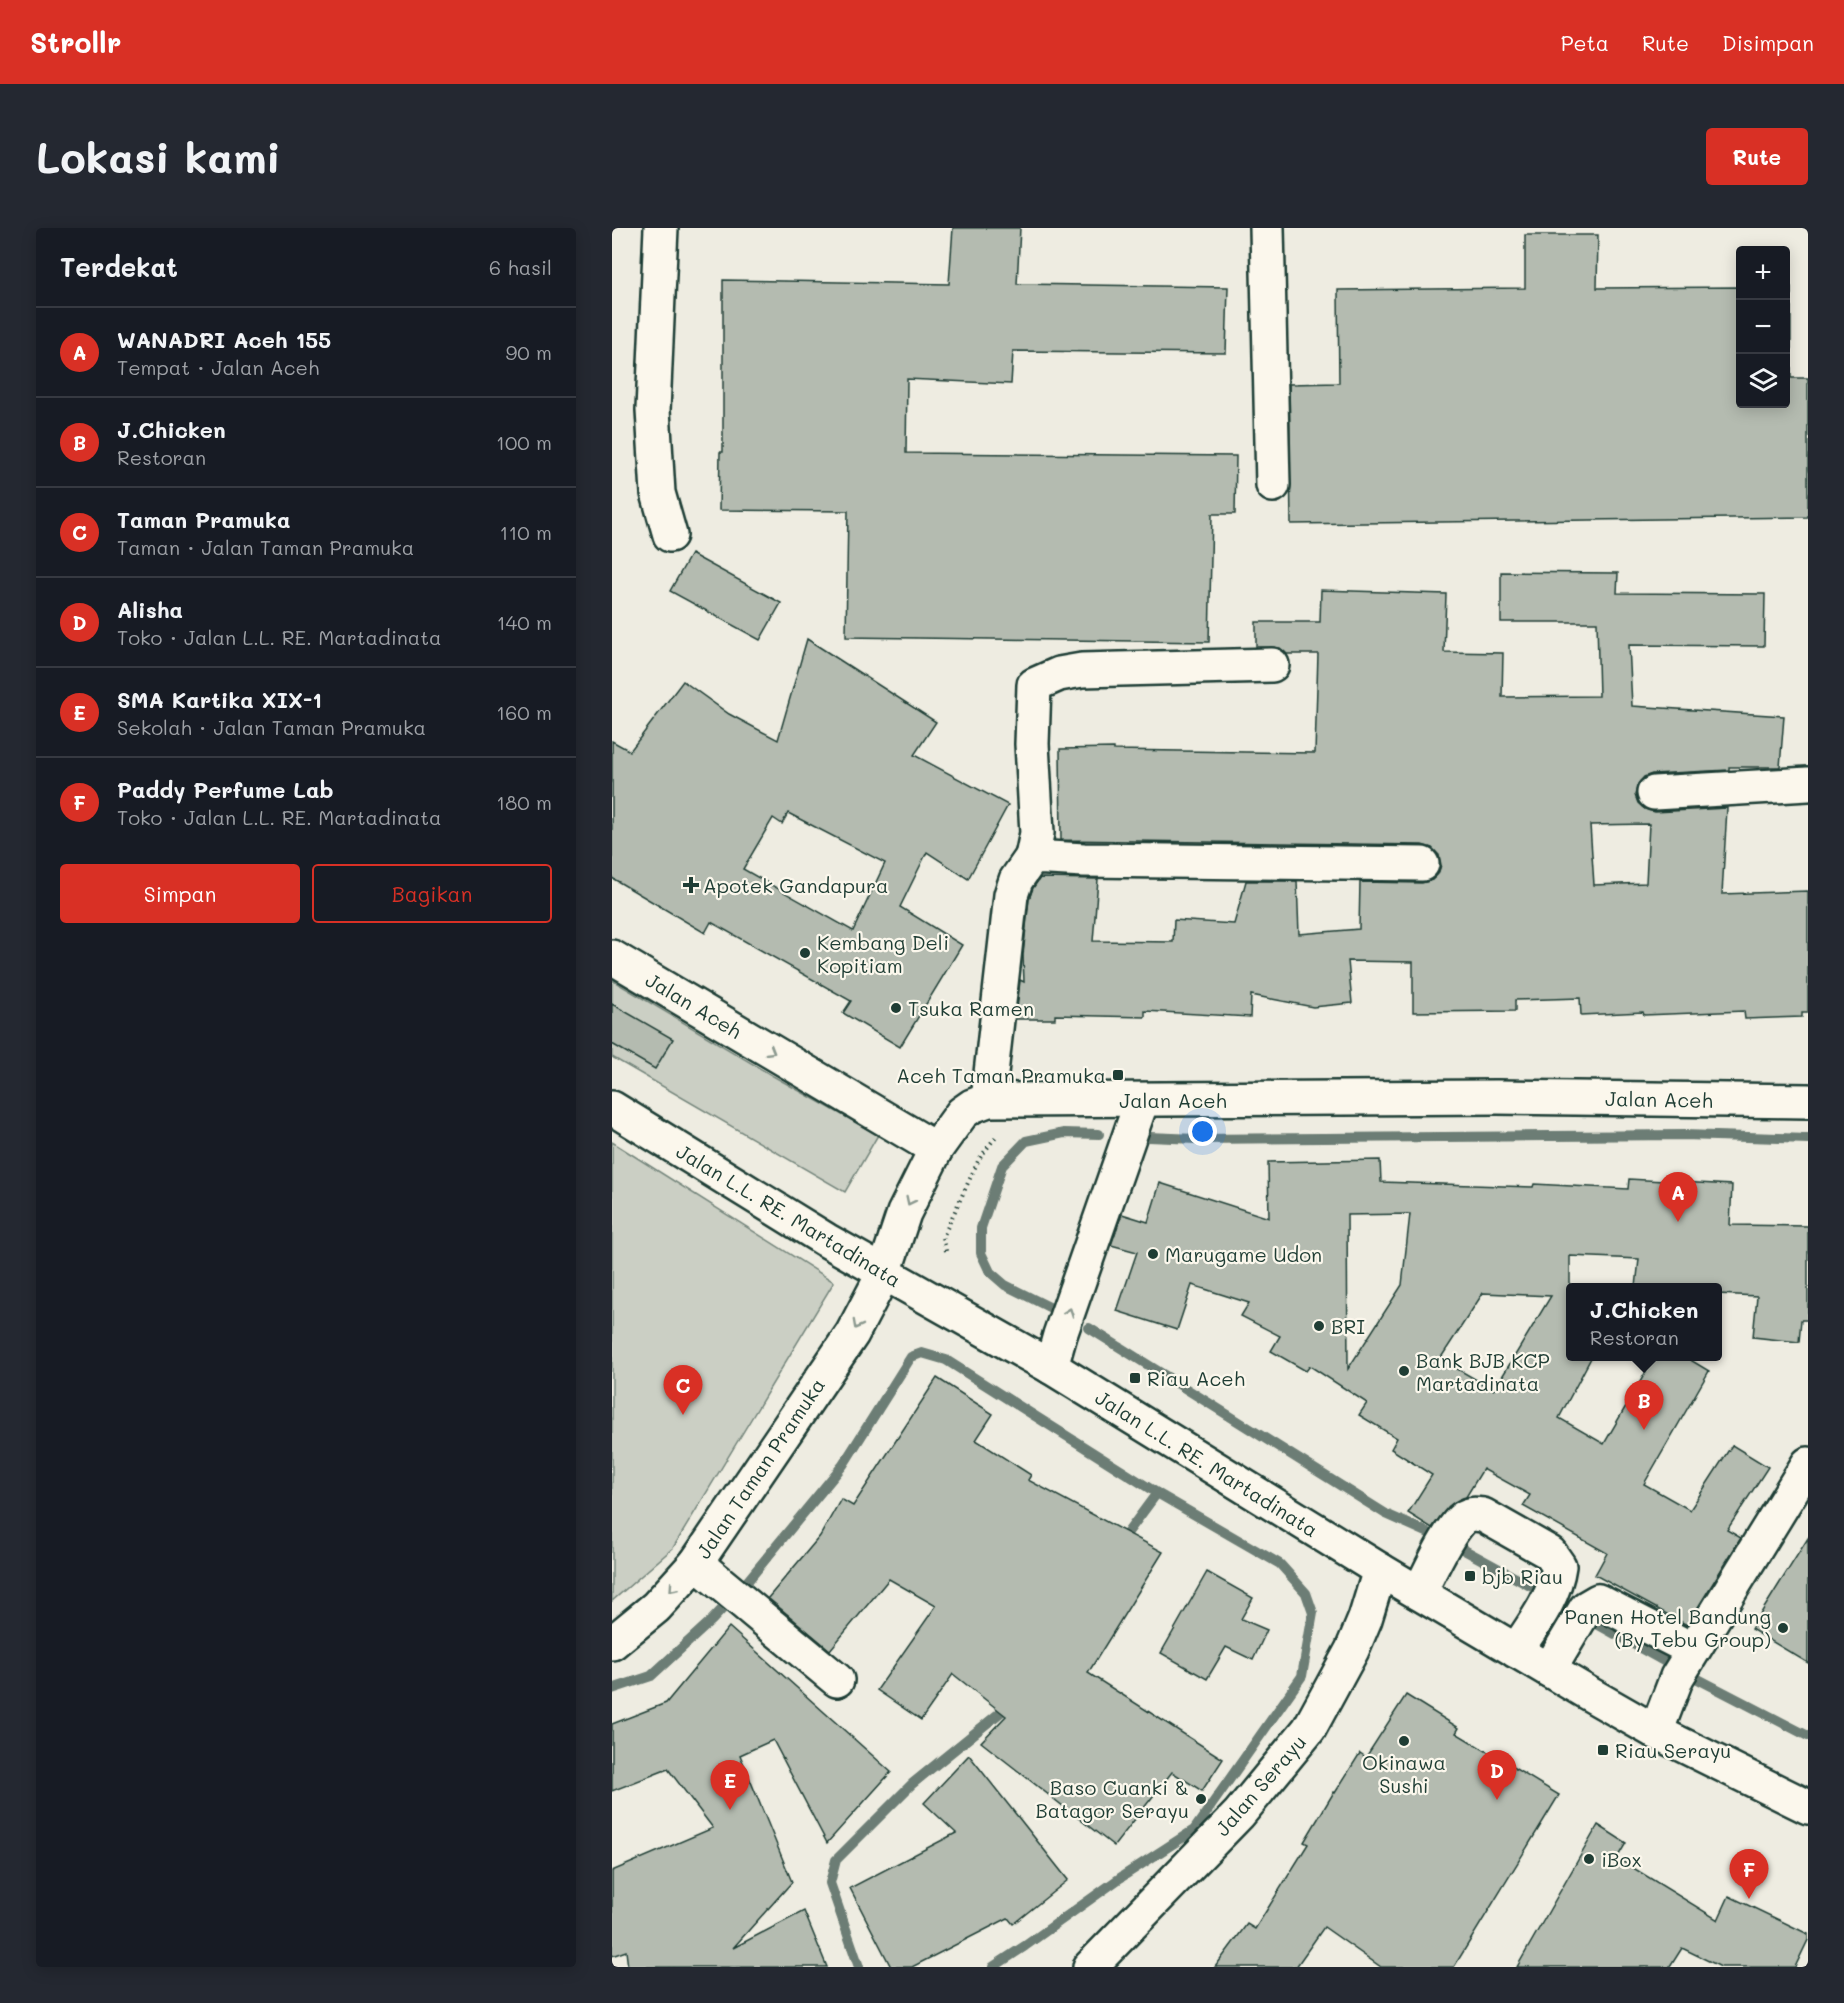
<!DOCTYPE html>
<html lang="id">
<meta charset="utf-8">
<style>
body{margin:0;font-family:Mali,sans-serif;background:#242831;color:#f1f3f6}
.controls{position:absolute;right:18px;top:18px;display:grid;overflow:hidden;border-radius:6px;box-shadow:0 3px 15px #0003}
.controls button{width:54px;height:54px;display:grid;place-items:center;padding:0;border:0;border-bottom:2px solid #363941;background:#171b24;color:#f1f3f6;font:30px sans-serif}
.you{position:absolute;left:591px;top:904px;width:21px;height:21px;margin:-15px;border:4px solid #fff;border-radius:50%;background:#1a73e8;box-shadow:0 0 0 9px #1a73e833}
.badge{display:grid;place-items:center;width:39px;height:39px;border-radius:50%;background:#d93025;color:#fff;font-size:20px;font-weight:700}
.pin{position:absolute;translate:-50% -50px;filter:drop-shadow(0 2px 3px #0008)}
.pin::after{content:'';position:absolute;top:32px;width:21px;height:18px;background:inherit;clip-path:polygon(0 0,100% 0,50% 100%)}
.popup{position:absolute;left:954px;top:1055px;width:156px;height:78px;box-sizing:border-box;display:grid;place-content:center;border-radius:6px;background:#171b24;filter:drop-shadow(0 2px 4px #0005);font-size:20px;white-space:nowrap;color:#9ea1a6}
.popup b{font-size:22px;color:#f1f3f6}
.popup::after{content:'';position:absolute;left:50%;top:100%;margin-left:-12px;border:12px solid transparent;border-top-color:#171b24}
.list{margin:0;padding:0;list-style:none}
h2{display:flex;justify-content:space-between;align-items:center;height:78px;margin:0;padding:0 24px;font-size:26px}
h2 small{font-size:20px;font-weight:400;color:#9ea1a6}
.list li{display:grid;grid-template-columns:39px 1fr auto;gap:18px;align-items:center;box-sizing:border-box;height:90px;padding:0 24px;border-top:2px solid #363941}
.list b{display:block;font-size:22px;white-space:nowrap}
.list p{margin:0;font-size:20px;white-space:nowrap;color:#9ea1a6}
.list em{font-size:20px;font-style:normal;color:#9ea1a6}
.actions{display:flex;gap:12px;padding:18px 24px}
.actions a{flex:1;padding:14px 0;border:2px solid #d93025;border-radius:6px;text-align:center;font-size:21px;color:#d93025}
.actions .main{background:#d93025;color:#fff}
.icon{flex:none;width:33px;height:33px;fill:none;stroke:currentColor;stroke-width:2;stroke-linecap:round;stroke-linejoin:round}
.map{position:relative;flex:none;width:1196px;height:1739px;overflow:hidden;border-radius:6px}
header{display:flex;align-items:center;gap:36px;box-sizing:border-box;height:84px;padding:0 30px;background:#d93025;color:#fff}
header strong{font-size:28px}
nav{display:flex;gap:33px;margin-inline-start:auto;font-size:21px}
.intro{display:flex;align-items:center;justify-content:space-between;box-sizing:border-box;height:144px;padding:0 36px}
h1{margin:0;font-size:42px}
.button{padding:15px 27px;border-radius:6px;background:#d93025;color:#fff;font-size:21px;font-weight:700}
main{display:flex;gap:36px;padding:0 36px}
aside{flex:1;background:#171b24;border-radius:6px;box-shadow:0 3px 15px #0003}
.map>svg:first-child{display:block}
</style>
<header>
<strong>Strollr</strong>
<nav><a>Peta</a><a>Rute</a><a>Disimpan</a></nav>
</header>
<div class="intro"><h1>Lokasi kami</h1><a class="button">Rute</a></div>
<main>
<aside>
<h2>Terdekat<small>6 hasil</small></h2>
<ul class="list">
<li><span class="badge">A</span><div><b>WANADRI Aceh 155</b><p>Tempat · Jalan Aceh</p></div><em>90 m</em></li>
<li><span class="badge">B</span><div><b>J.Chicken</b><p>Restoran</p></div><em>100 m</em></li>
<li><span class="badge">C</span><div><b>Taman Pramuka</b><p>Taman · Jalan Taman Pramuka</p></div><em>110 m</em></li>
<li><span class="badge">D</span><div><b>Alisha</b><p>Toko · Jalan L.L. RE. Martadinata</p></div><em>140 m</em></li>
<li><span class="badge">E</span><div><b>SMA Kartika XIX-1</b><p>Sekolah · Jalan Taman Pramuka</p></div><em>160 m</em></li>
<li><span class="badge">F</span><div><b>Paddy Perfume Lab</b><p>Toko · Jalan L.L. RE. Martadinata</p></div><em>180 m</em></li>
</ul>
<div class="actions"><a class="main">Simpan</a><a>Bagikan</a></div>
</aside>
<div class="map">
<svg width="1196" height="1739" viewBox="0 0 1196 1739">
<rect width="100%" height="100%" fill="#eeece1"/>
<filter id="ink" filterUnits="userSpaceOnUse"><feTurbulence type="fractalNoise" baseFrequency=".0167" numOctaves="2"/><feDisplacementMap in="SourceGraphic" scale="12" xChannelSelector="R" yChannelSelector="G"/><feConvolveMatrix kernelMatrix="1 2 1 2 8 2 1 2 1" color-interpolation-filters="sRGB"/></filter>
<g filter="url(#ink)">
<g fill="#cbcfc4" stroke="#75867c" stroke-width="1.5">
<path d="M 0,752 L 161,848 L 266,907 L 233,964 L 0,829 Z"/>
<path d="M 0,914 L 222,1054 L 61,1320 L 0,1373 Z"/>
</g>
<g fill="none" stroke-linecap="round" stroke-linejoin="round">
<g stroke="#6c7d74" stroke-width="10">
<path d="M 537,909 L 584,911 L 1072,907 L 1196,911"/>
<path d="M 445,1083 L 393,1057 L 378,1044 L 369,1025 L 369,1000 L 390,938 L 414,913 L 452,905 L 487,906"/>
<path d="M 477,1100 L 774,1286 L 828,1310"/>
<path d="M 508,1315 L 545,1265"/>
<path d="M 845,1318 L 931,1365"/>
<path d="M 981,1394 L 1055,1435"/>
<path d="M 1086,1451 L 1196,1508"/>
<path d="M 0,1461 L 39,1448 L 100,1392 L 129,1361 L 231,1237 L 299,1129 L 310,1125 L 334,1132 L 545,1265 L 668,1336 L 694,1365 L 701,1385 L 690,1448 L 582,1602 L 508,1650 L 413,1718 L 381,1739"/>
<path d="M 247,1739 L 218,1655 L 224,1632 L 300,1556 L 400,1475"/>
</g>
</g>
<g fill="#b4bbb0" stroke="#1f3d34" stroke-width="1.5" fill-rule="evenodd">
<path d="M 341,0 L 408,0 L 405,56 L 616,59 L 614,125 L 401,123 L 399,156 L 295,151 L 294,225 L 624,228 L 623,286 L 600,286 L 597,414 L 234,409 L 236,283 L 107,282 L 108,224 L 111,224 L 111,52 L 337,56 Z"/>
<path d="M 913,7 L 986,7 L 985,60 L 1128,59 L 1128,176 L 1173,176 L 1173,59 L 1179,59 L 1179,150 L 1196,150 L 1196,289 L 679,296 L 677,156 L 727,155 L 726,62 L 913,60 Z"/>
<path d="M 79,326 L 169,375 L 148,412 L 58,363 Z"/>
<path d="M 889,344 L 1006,345 L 1005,365 L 1153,366 L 1152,418 L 1017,417 L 1020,478 L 1172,488 L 1168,539 L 1117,539 L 1117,542 L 1040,546 L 1032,549 L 1026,556 L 1023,567 L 1026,575 L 1033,581 L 1043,584 L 1115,580 L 1110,666 L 1196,663 L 1196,785 L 1190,785 L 1190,789 L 1133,791 L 1132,783 L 1032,787 L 1031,784 L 969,787 L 968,770 L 903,772 L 903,783 L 801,784 L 801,734 L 736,733 L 740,775 L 701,779 L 639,767 L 638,789 L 533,783 L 533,789 L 443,787 L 443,791 L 404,791 L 408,752 L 412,754 L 411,727 L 417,671 L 421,660 L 428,650 L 486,651 L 481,713 L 561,714 L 562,692 L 622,696 L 634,653 L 685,653 L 687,706 L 747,701 L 748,654 L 810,655 L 820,652 L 826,646 L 829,637 L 827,627 L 820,620 L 810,617 L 449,612 L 448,521 L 502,520 L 502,522 L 703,525 L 706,426 L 675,426 L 668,420 L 644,419 L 644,394 L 708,394 L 709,362 L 834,366 L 832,424 L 891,425 L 890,469 L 987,468 L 985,394 L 889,394 ZM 1037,596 L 1034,655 L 982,657 L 978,597 Z"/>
<path d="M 195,411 L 324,494 L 302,527 L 396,577 L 356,651 L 315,624 L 288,679 L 350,717 L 288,819 L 231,785 L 239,773 L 99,694 L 93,705 L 0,650 L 0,513 L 18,523 L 71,453 L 117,486 L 166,512 ZM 176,585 L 273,635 L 241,703 L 131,641 L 161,590 L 170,596 Z"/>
<path d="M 0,776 L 61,811 L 43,841 L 0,816 Z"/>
<path d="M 768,932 L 769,954 L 921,959 L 922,956 L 1016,961 L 1017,951 L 1120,957 L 1118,997 L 1196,998 L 1196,1092 L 1189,1092 L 1187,1114 L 1141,1109 L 1145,1068 L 1106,1066 L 1106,1059 L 1024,1059 L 1027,1031 L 958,1028 L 958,1128 L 980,1128 L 947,1190 L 992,1216 L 1043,1128 L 1072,1128 L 1097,1143 L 1032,1256 L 1078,1282 L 1120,1217 L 1156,1239 L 1115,1302 L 1129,1310 L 1075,1397 L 983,1347 L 995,1325 L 911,1278 L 918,1267 L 871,1241 L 854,1269 L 837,1278 L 820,1300 L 796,1285 L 820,1247 L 779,1221 L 785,1210 L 747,1187 L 755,1175 L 698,1138 L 694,1143 L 659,1123 L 668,1108 L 629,1088 L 637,1075 L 580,1057 L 565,1102 L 505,1083 L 525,1024 L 499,1017 L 510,986 L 536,994 L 548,955 L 657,990 L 656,934 ZM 798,986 L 790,1057 L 736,1141 L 735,987 ZM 871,1065 L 939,1068 L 882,1162 L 828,1131 Z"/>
<path d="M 325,1150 L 381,1186 L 364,1212 L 419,1247 L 416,1252 L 551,1324 L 476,1445 L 611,1531 L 590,1563 L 560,1544 L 502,1618 L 369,1514 L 394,1488 L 341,1446 L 309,1492 L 265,1462 L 324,1378 L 277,1351 L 218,1422 L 156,1370 L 208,1308 L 229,1271 L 241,1278 Z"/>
<path d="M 1196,1310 L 1196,1435 L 1139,1401 Z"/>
<path d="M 595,1344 L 641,1370 L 629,1391 L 655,1402 L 641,1432 L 614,1419 L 595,1451 L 549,1425 Z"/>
<path d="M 117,1399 L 279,1544 L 215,1615 L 161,1512 L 128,1527 L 180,1654 L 121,1720 L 192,1683 L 215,1739 L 16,1739 L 14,1723 L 0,1728 L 0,1643 L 101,1600 L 56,1541 L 0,1563 L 0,1496 L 54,1475 Z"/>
<path d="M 794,1467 L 847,1500 L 844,1505 L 947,1567 L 842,1739 L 769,1739 L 712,1699 L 684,1739 L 603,1739 L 635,1696 L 643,1701 L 696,1616 L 692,1614 L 722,1564 L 723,1565 L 748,1525 L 754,1529 Z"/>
<path d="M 357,1527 L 456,1652 L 401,1696 L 396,1690 L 300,1739 L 279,1739 L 238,1660 L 344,1605 L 312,1575 Z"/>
<path d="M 986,1597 L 1014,1615 L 1005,1630 L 1106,1692 L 1117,1668 L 1196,1706 L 1196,1712 L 1183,1739 L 1109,1739 L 1070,1720 L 1058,1739 L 905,1739 Z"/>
</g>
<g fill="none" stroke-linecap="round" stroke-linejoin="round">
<defs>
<g id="minor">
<path d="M 49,0 L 41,182 L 46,265 L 58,307"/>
<path d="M 655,0 L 661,257"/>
<path d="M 1042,565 L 1196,556"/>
<path d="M 420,629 L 425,605 L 420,516 L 422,457 L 447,446 L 470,442 L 660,437"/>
<path d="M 376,872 L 399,667 L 404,652 L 420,629 L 472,632 L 810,636"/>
<path d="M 439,1139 L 448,1107 L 530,872"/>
<path d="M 84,1335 L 225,1452"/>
<path d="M 807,1365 C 817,1346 834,1307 849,1292 C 856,1285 863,1286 871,1287 L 938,1325 L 947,1338 C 943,1369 921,1397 904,1423"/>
<path d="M 0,1415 L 44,1379 L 84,1335 L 240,1106 L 272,1045"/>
<path d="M 937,1442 L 974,1380 L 986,1373 L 1081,1422"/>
<path d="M 1044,1504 L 1065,1449 L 1196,1236"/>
<path d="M 478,1739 L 627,1586 L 697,1501 L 740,1422 L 753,1391 L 768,1342"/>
</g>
<g id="major">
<path d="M 0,729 L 324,921"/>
<path d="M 0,880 L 214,1012 L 439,1139 L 768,1342 L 974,1464 L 1044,1504 L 1196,1579"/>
<path d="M 272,1045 L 292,985 L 324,921 L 350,885 L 360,878 L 376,872 L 885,869 L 1196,873"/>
</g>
</defs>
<use href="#minor" stroke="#1f3d34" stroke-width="38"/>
<use href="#major" stroke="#1f3d34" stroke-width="38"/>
<path stroke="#1f3d34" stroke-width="4" stroke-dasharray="1.5 4.5" stroke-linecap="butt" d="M 334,1023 L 331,1009 L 367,931 L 385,907"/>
<use href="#minor" stroke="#fbf7ec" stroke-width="33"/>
<use href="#major" stroke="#fbf7ec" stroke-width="33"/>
</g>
<defs><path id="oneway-chevron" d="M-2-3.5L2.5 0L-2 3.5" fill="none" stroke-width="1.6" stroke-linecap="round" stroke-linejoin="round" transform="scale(1.5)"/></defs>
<g stroke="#8d9a90">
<use href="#oneway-chevron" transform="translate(159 823) rotate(31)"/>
<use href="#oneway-chevron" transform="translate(298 973) rotate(116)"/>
<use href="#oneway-chevron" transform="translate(457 1084) rotate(-71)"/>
<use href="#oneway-chevron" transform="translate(245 1097) rotate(118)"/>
<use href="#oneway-chevron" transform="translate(61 1360) rotate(132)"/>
</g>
</g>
<g fill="#1f3d34" stroke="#fbf7ec" stroke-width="2">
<path d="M76 648h6v6h6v6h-6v6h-6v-6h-6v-6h6z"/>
<circle cx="193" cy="725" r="6"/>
<circle cx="284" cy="780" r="6"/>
<rect x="500" y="841" width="12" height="12" rx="3"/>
<circle cx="541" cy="1026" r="6"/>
<circle cx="707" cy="1098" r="6"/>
<circle cx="792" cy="1143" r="6"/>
<rect x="517" y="1144" width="12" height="12" rx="3"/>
<rect x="852" y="1342" width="12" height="12" rx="3"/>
<circle cx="1171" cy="1400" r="6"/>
<circle cx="792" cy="1513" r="6"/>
<rect x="985" y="1516" width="12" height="12" rx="3"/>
<circle cx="589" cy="1571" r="6"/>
<circle cx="977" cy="1631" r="6"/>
</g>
<g text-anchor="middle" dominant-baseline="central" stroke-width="4.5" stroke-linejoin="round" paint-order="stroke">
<g font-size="20" fill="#1f3d34" stroke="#fbf7ec" text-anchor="start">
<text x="91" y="657">Apotek Gandapura</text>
<text x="205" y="714">Kembang Deli<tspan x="205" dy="23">Kopitiam</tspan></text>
<text x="296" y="780">Tsuka Ramen</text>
<text x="494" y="847" text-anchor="end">Aceh Taman Pramuka</text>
<text x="553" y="1026">Marugame Udon</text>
<text x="719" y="1098">BRI</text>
<text x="804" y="1132">Bank BJB KCP<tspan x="804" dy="23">Martadinata</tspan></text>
<text x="535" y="1150">Riau Aceh</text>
<text x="870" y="1348">bjb Riau</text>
<text x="1159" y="1388" text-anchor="end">Panen Hotel Bandung<tspan x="1159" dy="23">(By Tebu Group)</tspan></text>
<text x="1003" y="1522">Riau Serayu</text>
<text x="792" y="1534" text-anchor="middle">Okinawa<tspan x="792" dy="23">Sushi</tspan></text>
<text x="577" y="1559" text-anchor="end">Baso Cuanki &amp;<tspan x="577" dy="23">Batagor Serayu</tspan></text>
<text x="989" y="1631">iBox</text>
</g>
<g font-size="20" fill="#1f3d34" stroke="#fbf7ec">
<text transform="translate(82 777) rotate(31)">Jalan Aceh</text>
<text transform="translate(1047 871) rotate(1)">Jalan Aceh</text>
<text x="561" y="872">Jalan Aceh</text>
<text transform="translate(177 987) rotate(31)">Jalan L.L. RE. Martadinata</text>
<text transform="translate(595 1235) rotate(32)">Jalan L.L. RE. Martadinata</text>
<text transform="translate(148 1240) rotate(-56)">Jalan Taman Pramuka</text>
<text transform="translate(648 1557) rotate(-49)">Jalan Serayu</text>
</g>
</g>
</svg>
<div class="controls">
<button>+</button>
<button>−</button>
<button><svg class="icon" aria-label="layers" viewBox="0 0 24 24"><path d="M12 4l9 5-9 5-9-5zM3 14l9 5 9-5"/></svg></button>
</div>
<div class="you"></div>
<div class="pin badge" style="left:1066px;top:994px">A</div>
<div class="pin badge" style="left:1032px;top:1202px">B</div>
<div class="popup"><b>J.Chicken</b>Restoran</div>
<div class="pin badge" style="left:71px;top:1187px">C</div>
<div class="pin badge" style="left:885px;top:1572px">D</div>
<div class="pin badge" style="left:118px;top:1582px">E</div>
<div class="pin badge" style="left:1137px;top:1671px">F</div>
</div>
</main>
